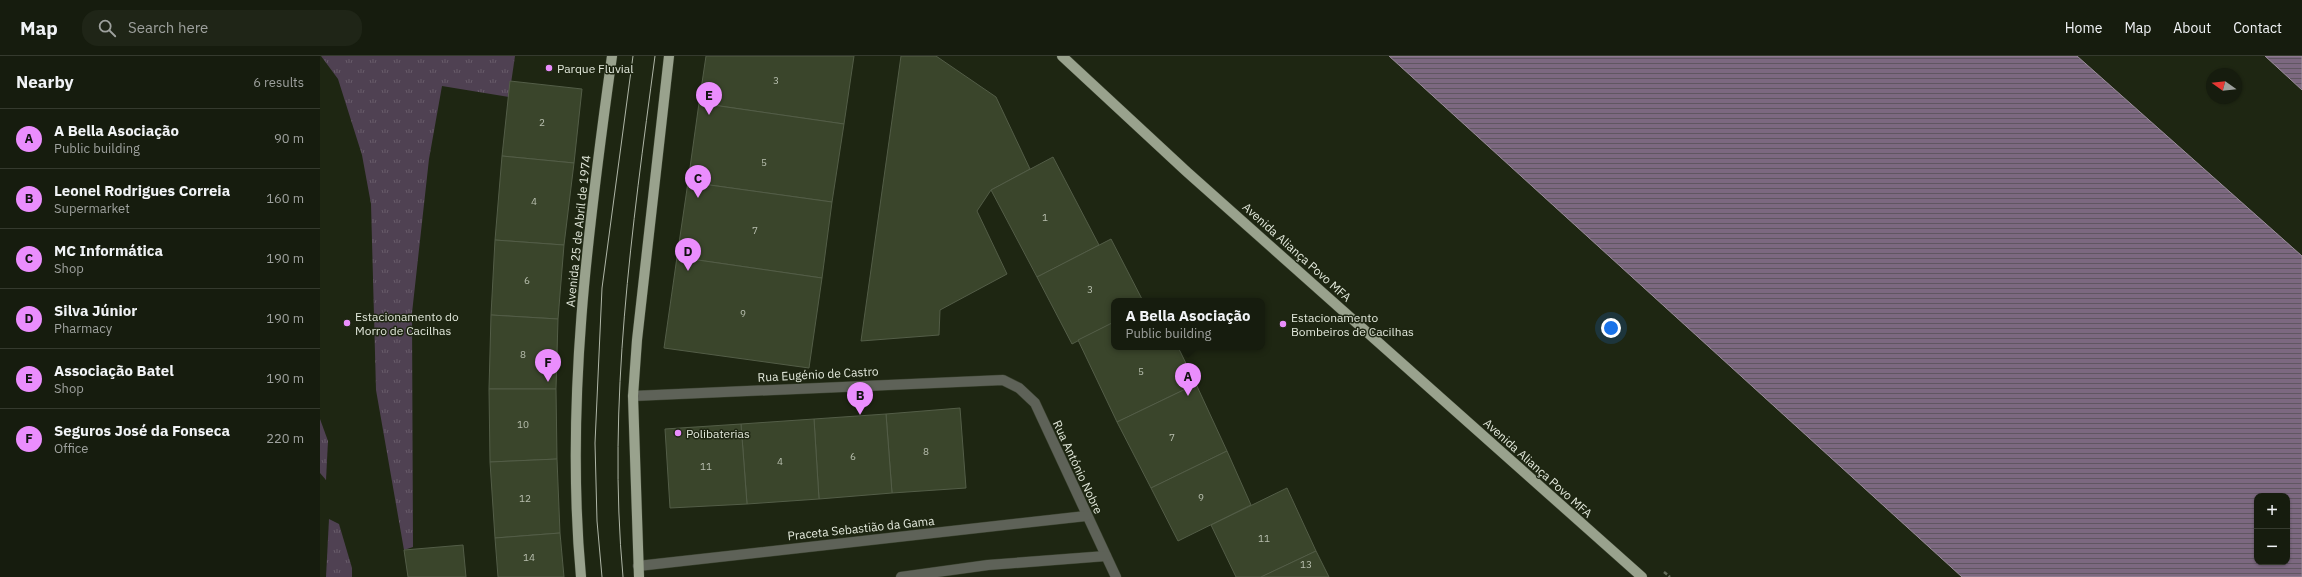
<!DOCTYPE html>
<meta charset="utf-8">
<style>
body{margin:0;font-family:"IBM Plex Sans",sans-serif;background:#1f2517;color:#f1f3f6}
.controls{position:absolute;right:12px;bottom:12px;display:grid;overflow:hidden;border-radius:8px;box-shadow:0 1px 3px #0004}
.controls button{width:36px;height:36px;display:grid;place-items:center;padding:0;border:0;border-bottom:1px solid #353a2e;background:#161c0e;color:#f1f3f6;font:20px sans-serif}
.compass{position:absolute;left:1886px;top:12px;width:36px;height:36px;border-radius:50%;background:#161c0e;box-shadow:0 1px 3px #0004;rotate:285deg}
.you{position:absolute;left:1291px;top:272px;width:14px;height:14px;margin:-10px;border:3px solid #fff;border-radius:50%;background:#1a73e8;box-shadow:0 0 0 6px #1a73e833}
.badge{display:grid;place-items:center;width:26px;height:26px;border-radius:50%;background:#ea8dfd;color:#111;font-size:13px;font-weight:700}
.pin{position:absolute;translate:-50% -33px;filter:drop-shadow(0 1px 2px #0008)}
.pin::after{content:'';position:absolute;top:21px;width:14px;height:12px;background:inherit;clip-path:polygon(0 0,100% 0,50% 100%)}
.popup{position:absolute;left:791px;top:242px;width:154px;height:52px;box-sizing:border-box;display:grid;place-content:center;border-radius:8px;background:#161c0e;filter:drop-shadow(0 1px 3px #0005);font-size:13px;white-space:nowrap;color:#9ea19e}
.popup b{font-size:15px;color:#f1f3f6}
.popup::after{content:'';position:absolute;left:50%;top:100%;margin-left:-8px;border:8px solid transparent;border-top-color:#161c0e}
.list{margin:0;padding:0;list-style:none}
h2{display:flex;justify-content:space-between;align-items:center;height:52px;margin:0;padding:0 16px;font-size:17px}
h2 small{font-size:13px;font-weight:400;color:#9ea19e}
.list li{display:grid;grid-template-columns:26px 1fr auto;gap:12px;align-items:center;box-sizing:border-box;height:60px;padding:0 16px;border-top:1px solid #353a2e}
.list b{display:block;font-size:15px;white-space:nowrap}
.list p{margin:0;font-size:13px;white-space:nowrap;color:#9ea19e}
.list em{font-size:13px;font-style:normal;color:#9ea19e}
.icon{flex:none;width:22px;height:22px;fill:none;stroke:currentColor;stroke-width:2;stroke-linecap:round;stroke-linejoin:round}
.map{position:relative;flex:none;width:1982px;height:521px;overflow:hidden}
header{display:flex;align-items:center;gap:24px;box-sizing:border-box;height:56px;padding:0 20px;background:#161c0e;border-bottom:1px solid #353a2e}
header strong{font-size:19px}
nav{display:flex;gap:22px;margin-inline-start:auto;font-size:14px}
.search{width:280px;height:36px;background:#1f2517;display:flex;align-items:center;gap:10px;box-sizing:border-box;padding:0 14px;border-radius:16px;color:#9ea19e;font-size:15px}
main{display:flex}
aside{flex:1;background:#161c0e}
.map>svg:first-child{display:block}
</style>
<header>
<strong>Map</strong>
<div class="search"><svg class="icon" aria-label="search" viewBox="0 0 24 24"><circle cx="10" cy="10" r="6"/><path d="M15 15l6 6"/></svg>Search here</div>
<nav><a>Home</a><a>Map</a><a>About</a><a>Contact</a></nav>
</header>
<main>
<aside>
<h2>Nearby<small>6 results</small></h2>
<ul class="list">
<li><span class="badge">A</span><div><b>A Bella Asociação</b><p>Public building</p></div><em>90 m</em></li>
<li><span class="badge">B</span><div><b>Leonel Rodrigues Correia</b><p>Supermarket</p></div><em>160 m</em></li>
<li><span class="badge">C</span><div><b>MC Informática</b><p>Shop</p></div><em>190 m</em></li>
<li><span class="badge">D</span><div><b>Silva Júnior</b><p>Pharmacy</p></div><em>190 m</em></li>
<li><span class="badge">E</span><div><b>Associação Batel</b><p>Shop</p></div><em>190 m</em></li>
<li><span class="badge">F</span><div><b>Seguros José da Fonseca</b><p>Office</p></div><em>220 m</em></li>
</ul>
</aside>
<div class="map">
<svg width="1982" height="521" viewBox="0 0 1982 521">
<defs>
<pattern id="grass-tufts" width="24" height="20" patternUnits="userSpaceOnUse"><rect width="24" height="20" fill="#4f4152"/><path d="M3 7l-1-3M5 7V3M7 7l1-3M15 17l-1-3M17 17v-4M19 17l1-3" fill="none" stroke="#685c6a"/></pattern>
<pattern id="water-rules" width="6" height="5" patternUnits="userSpaceOnUse"><rect width="6" height="5" fill="#7c6880"/><path d="M0 2.5h6" fill="none" stroke="#605761"/></pattern>
</defs>
<rect width="100%" height="100%" fill="#1e2612"/>
<g fill="url(#grass-tufts)">
<path d="M 1,0 L 195,0 L 189,41 L 122,30 L 109,103 L 92,257 L 93,491 L 84,494 L 56,334 L 51,148 L 42,99 L 18,23 Z"/>
<path d="M 0,363 L 8,385 L 6,424 L 0,417 Z"/>
<path d="M 9,463 L 19,468 L 32,512 L 32,521 L 6,521 Z"/>
</g>
<g fill="url(#water-rules)" stroke="#9b8e9b" fill-rule="evenodd">
<path d="M 1069,0 L 1757,0 L 1982,200 L 1982,521 L 1642,521 ZM 1937,440 L 1967,440 L 1967,506 L 1937,506 Z"/>
<path d="M 1945,0 L 1982,0 L 1982,34 Z"/>
</g>
<g fill="#3a452b" stroke="#535d47">
<path d="M 386,0 L 534,0 L 524,68 L 379,47 Z"/>
<path d="M 581,0 L 616,0 L 676,41 L 710,113 L 671,134 L 657,155 L 687,218 L 620,254 L 619,279 L 541,285 Z"/>
<path d="M 190,25 L 262,33 L 254,107 L 182,100 Z"/>
<path d="M 379,47 L 524,68 L 512,146 L 368,126 Z"/>
<path d="M 182,100 L 254,107 L 244,189 L 175,184 Z"/>
<path d="M 733,101 L 779,189 L 717,221 L 671,134 Z"/>
<path d="M 368,126 L 512,146 L 502,222 L 357,201 Z"/>
<path d="M 791,183 L 823,245 L 794,245 L 794,266 L 752,288 L 717,221 Z"/>
<path d="M 175,184 L 244,189 L 238,263 L 171,259 Z"/>
<path d="M 357,201 L 502,222 L 489,312 L 344,292 Z"/>
<path d="M 171,259 L 238,263 L 236,333 L 169,333 Z"/>
<path d="M 794,266 L 794,291 L 858,291 L 876,328 L 797,366 L 758,284 Z"/>
<path d="M 876,328 L 907,395 L 831,432 L 797,366 Z"/>
<path d="M 169,333 L 236,333 L 237,403 L 170,406 Z"/>
<path d="M 640,352 L 646,432 L 572,437 L 566,358 Z"/>
<path d="M 566,358 L 572,437 L 499,443 L 494,363 Z"/>
<path d="M 494,363 L 499,443 L 427,448 L 421,368 Z"/>
<path d="M 421,368 L 427,448 L 350,452 L 345,373 Z"/>
<path d="M 907,395 L 931,449 L 858,485 L 831,432 Z"/>
<path d="M 237,403 L 240,477 L 175,482 L 170,406 Z"/>
<path d="M 967,432 L 996,495 L 941,521 L 916,521 L 891,469 Z"/>
<path d="M 240,477 L 244,521 L 178,521 L 175,482 Z"/>
<path d="M 143,489 L 146,521 L 88,521 L 84,494 Z"/>
<path d="M 996,495 L 1009,521 L 941,521 Z"/>
</g>
<g fill="none" stroke-linecap="round" stroke-linejoin="round">
<defs>
<g id="minor">
<path d="M 313,340 L 683,324 L 699,332 L 715,347 L 796,521"/>
<path d="M 318,510 L 766,460"/>
<path d="M 581,521 L 668,509 L 786,500"/>
</g>
<g id="primary">
<path d="M 742,0 L 867,116 L 1322,521"/>
<path d="M 261,521 C 245,347 268,172 292,0"/>
<path d="M 319,521 L 313,340 L 317,284 L 349,0"/>
</g>
</defs>
<use href="#minor" stroke="#39412e" stroke-width="11"/>
<use href="#primary" stroke="#39412e" stroke-width="11"/>
<path stroke="#646c5a" stroke-width="2.5" stroke-dasharray="4 2" stroke-linecap="butt" d="M 1344,516 L 1350,521"/>
<use href="#minor" stroke="#5e6258" stroke-width="10"/>
<use href="#primary" stroke="#99a28d" stroke-width="10"/>
<g stroke="#afb6a7" stroke-width="1">
<path d="M 282,521 L 277,465 L 275,387 L 282,232 L 313,0"/>
<path d="M 303,521 C 287,347 312,173 335,0"/>
</g>
</g>
<g fill="#ea8dfd" stroke="#1e2612" stroke-width="1.5">
<circle cx="229" cy="12" r="4"/>
<circle cx="27" cy="267" r="4"/>
<circle cx="963" cy="268" r="4"/>
<circle cx="358" cy="377" r="4"/>
</g>
<g text-anchor="middle" dominant-baseline="central" stroke-width="3" stroke-linejoin="round" paint-order="stroke">
<g font-size="10" fill="#b8bfaf">
<text x="456" y="24">3</text>
<text x="222" y="66">2</text>
<text x="444" y="106">5</text>
<text x="214" y="145">4</text>
<text x="725" y="161">1</text>
<text x="435" y="174">7</text>
<text x="207" y="224">6</text>
<text x="770" y="233">3</text>
<text x="423" y="257">9</text>
<text x="203" y="298">8</text>
<text x="821" y="315">5</text>
<text x="203" y="368">10</text>
<text x="852" y="381">7</text>
<text x="606" y="395">8</text>
<text x="533" y="400">6</text>
<text x="460" y="405">4</text>
<text x="386" y="410">11</text>
<text x="881" y="441">9</text>
<text x="205" y="442">12</text>
<text x="944" y="482">11</text>
<text x="209" y="501">14</text>
<text x="986" y="508">13</text>
</g>
<g font-size="12" fill="#e2e8db" stroke="#1e2612" text-anchor="start">
<text x="237" y="12">Parque Fluvial</text>
<text x="35" y="260">Estacionamento do<tspan x="35" dy="14">Morro de Cacilhas</tspan></text>
<text x="971" y="261">Estacionamento<tspan x="971" dy="14">Bombeiros de Cacilhas</tspan></text>
<text x="366" y="377">Polibaterias</text>
</g>
<g font-size="12" fill="#e2e8db" stroke="#1e2612">
<text transform="translate(258 175) rotate(-84)">Avenida 25 de Abril de 1974</text>
<text transform="translate(977 196) rotate(42)">Avenida Aliança Povo MFA</text>
<text transform="translate(498 318) rotate(-3)">Rua Eugénio de Castro</text>
<text transform="translate(758 411) rotate(65)">Rua António Nobre</text>
<text transform="translate(1218 412) rotate(42)">Avenida Aliança Povo MFA</text>
<text transform="translate(541 472) rotate(-6)">Praceta Sebastião da Gama</text>
</g>
</g>
</svg>
<div class="controls">
<button>+</button>
<button>−</button>
</div>
<svg class="compass" viewBox="-18 -18 36 36"><path d="M0-13l5 13h-10z" fill="#e53935"/><path d="M0 13l5-13h-10z" fill="#9ea19e"/></svg>
<div class="you"></div>
<div class="pin badge" style="left:868px;top:340px">A</div>
<div class="popup"><b>A Bella Asociação</b>Public building</div>
<div class="pin badge" style="left:540px;top:359px">B</div>
<div class="pin badge" style="left:378px;top:142px">C</div>
<div class="pin badge" style="left:368px;top:215px">D</div>
<div class="pin badge" style="left:389px;top:59px">E</div>
<div class="pin badge" style="left:228px;top:326px">F</div>
</div>
</main>
